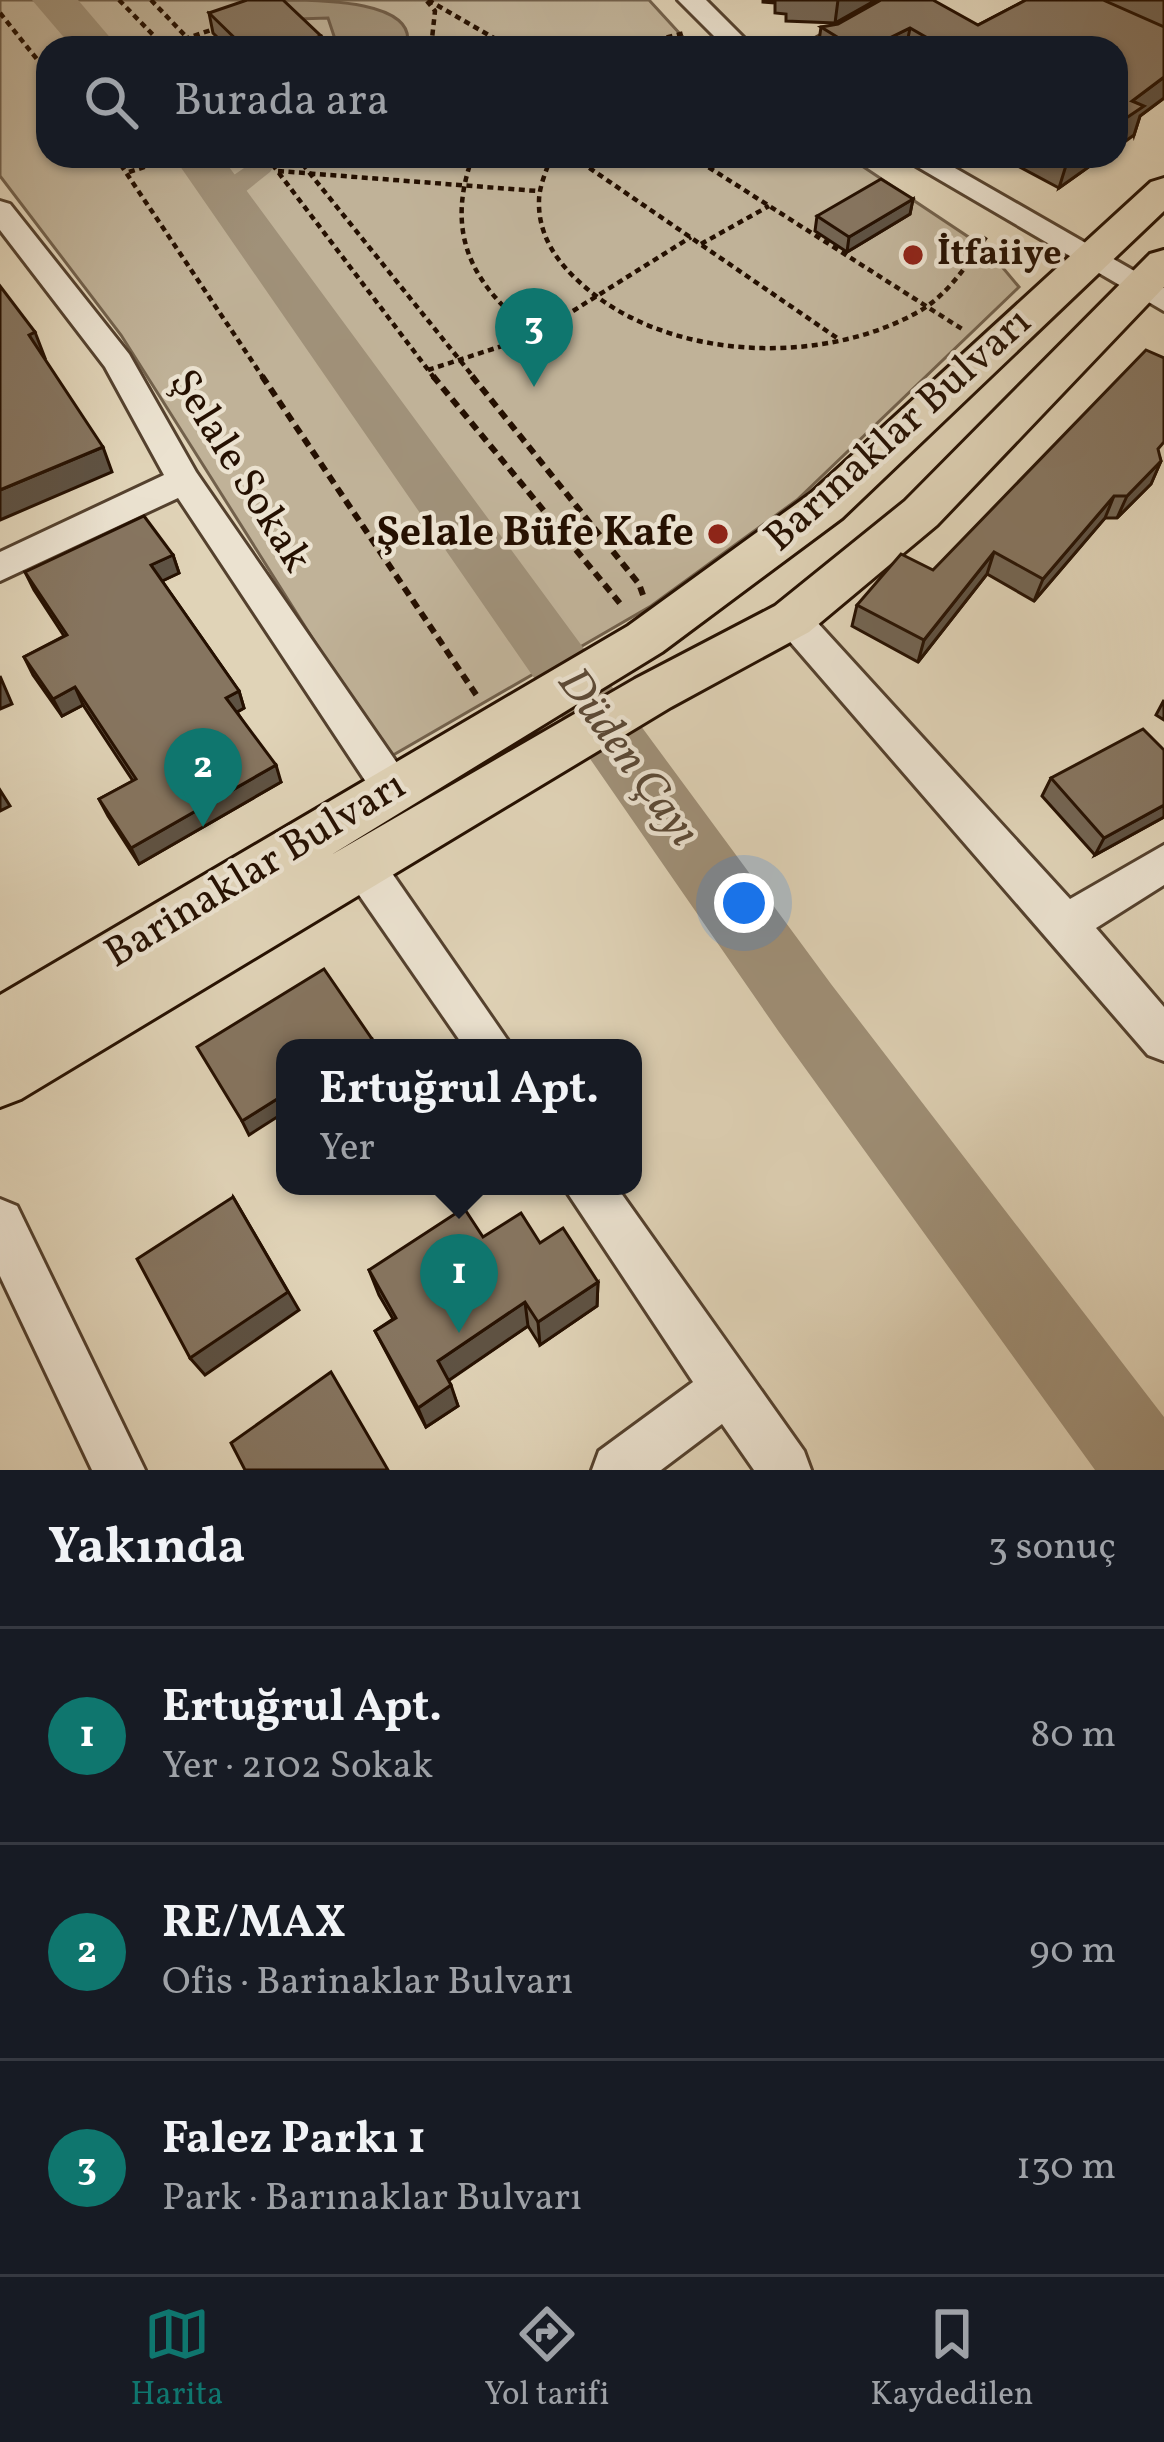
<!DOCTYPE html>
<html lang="tr">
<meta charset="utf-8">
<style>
body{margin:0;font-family:Vollkorn,serif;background:#242831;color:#f1f3f6}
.you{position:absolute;left:744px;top:903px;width:42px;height:42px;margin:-30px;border:9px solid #fff;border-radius:50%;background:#1a73e8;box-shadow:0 0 0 18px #1a73e833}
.badge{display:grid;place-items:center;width:78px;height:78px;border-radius:50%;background:#0f766e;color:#fff;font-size:39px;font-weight:700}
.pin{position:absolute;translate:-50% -99px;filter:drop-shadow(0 3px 6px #0008)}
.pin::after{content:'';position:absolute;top:63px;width:42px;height:36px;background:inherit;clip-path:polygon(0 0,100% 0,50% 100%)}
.popup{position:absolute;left:276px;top:1039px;width:366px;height:156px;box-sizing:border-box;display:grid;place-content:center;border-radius:24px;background:#171b24;filter:drop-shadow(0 3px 9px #0005);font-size:39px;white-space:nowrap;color:#9ea1a6}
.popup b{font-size:45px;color:#f1f3f6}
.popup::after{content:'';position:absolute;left:50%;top:100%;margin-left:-24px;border:24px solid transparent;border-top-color:#171b24}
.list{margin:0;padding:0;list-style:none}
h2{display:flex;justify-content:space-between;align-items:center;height:156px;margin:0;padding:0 48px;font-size:51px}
h2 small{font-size:39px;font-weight:400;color:#9ea1a6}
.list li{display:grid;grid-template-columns:78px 1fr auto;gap:36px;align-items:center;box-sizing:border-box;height:216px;padding:0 48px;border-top:3px solid #363941}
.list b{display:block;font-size:45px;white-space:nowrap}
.list p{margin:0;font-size:39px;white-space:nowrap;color:#9ea1a6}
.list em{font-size:39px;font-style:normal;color:#9ea1a6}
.icon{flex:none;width:66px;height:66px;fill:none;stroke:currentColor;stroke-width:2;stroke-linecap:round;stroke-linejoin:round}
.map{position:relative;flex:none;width:1164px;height:1470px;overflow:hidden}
.search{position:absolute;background:#171b24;box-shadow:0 3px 9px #0004;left:36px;right:36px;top:36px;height:132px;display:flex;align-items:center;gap:30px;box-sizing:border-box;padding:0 42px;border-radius:36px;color:#9ea1a6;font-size:45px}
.sheet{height:804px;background:#171b24}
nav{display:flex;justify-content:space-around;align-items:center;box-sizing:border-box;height:168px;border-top:3px solid #363941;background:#171b24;font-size:33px;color:#9ea1a6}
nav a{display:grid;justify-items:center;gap:6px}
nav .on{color:#0f766e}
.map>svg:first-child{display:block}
</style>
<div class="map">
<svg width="1164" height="1470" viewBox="0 0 1164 1470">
<rect width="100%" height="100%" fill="#e0d3b7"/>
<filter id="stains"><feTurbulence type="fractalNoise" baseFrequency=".00167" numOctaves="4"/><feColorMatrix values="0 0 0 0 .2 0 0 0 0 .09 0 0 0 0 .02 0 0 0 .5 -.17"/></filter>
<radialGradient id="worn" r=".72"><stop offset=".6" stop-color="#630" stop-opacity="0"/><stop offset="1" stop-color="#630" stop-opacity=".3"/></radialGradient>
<path fill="#c0b298" stroke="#72614c" stroke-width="3" d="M 0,0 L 649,0 L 693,48 L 48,48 L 48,156 L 847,156 L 988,250 L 1019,287 L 797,500 L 651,606 L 388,758 L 121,335 L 0,176 Z"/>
<path fill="#a09179" stroke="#6f5d49" stroke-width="3" d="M 281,0 C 319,0 422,0 406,48 C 379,48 361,42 335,39 L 328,18 L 297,19 Z"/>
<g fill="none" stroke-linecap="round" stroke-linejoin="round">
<path fill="#a09179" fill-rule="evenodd" d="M 260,157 L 270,160 L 274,166 L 270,172 L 235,200 L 215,200 L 210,194 L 215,188 Z"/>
<g fill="#a09179" fill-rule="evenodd">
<path d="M 32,0 L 78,0 L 119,48 L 73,48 Z"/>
<path d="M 173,156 L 221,156 L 831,984 L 1164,1417 L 1164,1470 L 1095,1470 L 779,1032 Z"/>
</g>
<defs>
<g id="minor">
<path d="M 678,0 L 706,0 L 754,48 L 726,48 Z"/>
<path d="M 885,0 L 918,0 L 832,48 L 799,48 Z"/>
<path d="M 899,156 L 934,156 L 1164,288 L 1164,311 Z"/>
<path d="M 0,201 L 10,204 L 129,354 L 196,472 L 406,776 L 412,788 L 406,800 L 392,805 L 378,800 L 178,498 L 0,581 L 0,552 L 164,475 L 105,367 L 0,230 Z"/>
<path d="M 792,605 L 805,609 L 1070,899 L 1164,845 L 1164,885 L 1096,928 L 1164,1007 L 1164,1061 L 1148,1055 L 779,629 L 774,619 L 779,609 Z"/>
<path d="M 363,848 L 378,853 L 513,1048 L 465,1048 L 348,879 L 342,866 L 348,853 Z"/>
<path d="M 563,1186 L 616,1186 L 804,1451 L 811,1470 L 754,1470 L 722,1424 L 661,1470 L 592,1470 L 599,1451 L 693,1382 Z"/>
<path d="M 0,1199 L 17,1206 L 145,1470 L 92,1470 L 0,1276 Z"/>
</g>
<path id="major" d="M 1164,178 L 1164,211 L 842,518 L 662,652 L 331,855 L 635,679 L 775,606 L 905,501 L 1150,254 L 1164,250 L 1164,287 L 937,525 L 809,632 L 671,707 L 21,1099 L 0,1107 L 0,995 L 628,626 L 810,494 L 1151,182 Z"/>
</defs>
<use href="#minor" stroke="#54412e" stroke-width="6"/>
<use href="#major" stroke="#251001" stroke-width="6"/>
<g stroke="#251001" stroke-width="4.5" stroke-dasharray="6 4.5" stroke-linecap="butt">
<path d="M 119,0 L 163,45"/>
<path d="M 151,0 L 197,48"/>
<path d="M 428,0 L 511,48"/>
<path d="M 427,1 L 435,11 L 431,48"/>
<path d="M 0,13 L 48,73"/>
<path d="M 164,46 L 217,28"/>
<path d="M 626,48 L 684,33"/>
<path d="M 115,156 L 264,379"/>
<path d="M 266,156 L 435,379"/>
<path d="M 296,156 L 475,379"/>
<path d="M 473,156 C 438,250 488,304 564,354"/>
<path d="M 551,156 C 547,170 539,186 539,201 C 538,237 559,265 585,287 C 670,361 822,366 918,312 C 948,295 967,265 986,237"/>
<path d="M 572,156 L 840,340"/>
<path d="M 691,156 L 962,329"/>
<path d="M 274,165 L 302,156"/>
<path d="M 278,171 L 537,191"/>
<path d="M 129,172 L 178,156"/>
<path d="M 701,244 L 769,206"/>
<path d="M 428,370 L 533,336 L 691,237"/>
</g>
<g stroke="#251001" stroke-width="6" stroke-dasharray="9 6" stroke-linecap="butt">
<path d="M 262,376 L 477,696"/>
<path d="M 433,376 L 623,607"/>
<path d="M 472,376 L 639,584 L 643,595"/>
</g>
<use href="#minor" fill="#ebe2d0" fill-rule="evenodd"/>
<use href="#major" fill="#e0d3b7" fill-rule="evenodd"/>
</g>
<g fill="#736553" stroke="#251001" stroke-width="3">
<path d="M 763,0 L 876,0 L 835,23 L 786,21 L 786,14 L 775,13 L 775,3 L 763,2 Z"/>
<path d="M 1026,0 L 1164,0 L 1164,98 L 1140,116 L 1134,135 L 1116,48 L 818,48 L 821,27 L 978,25 Z"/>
<path d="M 209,13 L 323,48 L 228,48 L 213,33 Z"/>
<path d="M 999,156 L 1104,156 L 1059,188 Z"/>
<path d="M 913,199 L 910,214 L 847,252 L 815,231 L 817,216 Z"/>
<path d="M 1160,458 L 1161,461 L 1151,484 L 1117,518 L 1105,518 L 1034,601 L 987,574 L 918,662 L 852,626 L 857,605 L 933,570 Z"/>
<path d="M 173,555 L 179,573 L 162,581 L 239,691 L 244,708 L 237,712 L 281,782 L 139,864 L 108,816 L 99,799 L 133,781 L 83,705 L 62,716 L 33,675 L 24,657 L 64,636 L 34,590 L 25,572 Z"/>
<path d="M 1164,700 L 1164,720 L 1156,715 Z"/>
<path d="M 1164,750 L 1164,817 L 1095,855 L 1042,796 L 1051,778 Z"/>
<path d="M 483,1237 L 540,1243 L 598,1282 L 597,1306 L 540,1345 L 528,1326 L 448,1380 L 458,1406 L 426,1427 L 375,1331 L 393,1319 L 379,1295 L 369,1270 Z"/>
</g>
<g fill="#5e5243" stroke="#251001" stroke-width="3">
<path d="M 838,0 L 876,0 L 835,23 Z"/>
<path d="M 910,28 L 906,48 L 869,48 Z"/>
<path d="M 321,36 L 323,48 L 286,48 Z"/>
<path d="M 1164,77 L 1164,98 L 1140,116 L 1134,135 L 1116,148 L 1116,126 L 1132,101 Z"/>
<path d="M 1072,156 L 1104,156 L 1059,188 L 1068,159 Z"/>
<path d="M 913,199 L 910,214 L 847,252 L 849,237 Z"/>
<path d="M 35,332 L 45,358 L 38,360 L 29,335 Z"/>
<path d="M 103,447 L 112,472 L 0,520 L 0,490 Z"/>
<path d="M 1161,461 L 1151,484 L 1117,518 L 1127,496 Z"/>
<path d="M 1114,496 L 1105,518 L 1034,601 L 1043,579 Z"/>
<path d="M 994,552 L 987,574 L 918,662 L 924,640 Z"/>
<path d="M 173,555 L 179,573 L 158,583 L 151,565 Z"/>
<path d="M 0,676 L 12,704 L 0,709 Z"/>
<path d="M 75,687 L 83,705 L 62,716 L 53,699 Z"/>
<path d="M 239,691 L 244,708 L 232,715 L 226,698 Z"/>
<path d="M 276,765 L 281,782 L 139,864 L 131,848 Z"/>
<path d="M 0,790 L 10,806 L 0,811 Z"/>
<path d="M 1164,805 L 1164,817 L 1095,855 L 1104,838 Z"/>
<path d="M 372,1039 L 374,1048 L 357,1048 Z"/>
<path d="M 285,1094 L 285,1112 L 249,1135 L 242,1121 Z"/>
<path d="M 233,1197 L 299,1310 L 205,1375 L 190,1358 Z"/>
<path d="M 598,1282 L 597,1306 L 540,1345 L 538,1322 Z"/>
<path d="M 525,1302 L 528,1326 L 445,1383 L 438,1361 Z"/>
<path d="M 451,1385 L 458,1406 L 426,1427 L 418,1408 Z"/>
</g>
<g fill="#867560" stroke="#251001" stroke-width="3">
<path d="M 247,0 L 283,0 L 321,36 L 286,48 L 245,48 L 209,13 Z"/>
<path d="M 881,0 L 933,0 L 978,25 L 1026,0 L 1103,0 L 1164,27 L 1164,77 L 1132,101 L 1144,106 L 1116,125 L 1116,48 L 945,48 L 910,28 L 869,48 L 855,48 L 821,27 L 838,24 Z"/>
<path d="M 881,179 L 913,199 L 849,237 L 817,216 Z"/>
<path d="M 0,286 L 35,332 L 29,335 L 103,447 L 0,490 Z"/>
<path d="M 1146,350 L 1164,358 L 1164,442 L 1158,449 L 1161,461 L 1127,496 L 1114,496 L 1043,579 L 994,552 L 924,640 L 857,605 L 901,554 L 933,570 Z"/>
<path d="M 144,516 L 173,555 L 151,565 L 239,691 L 226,698 L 276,765 L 131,848 L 99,799 L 136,779 L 75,687 L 53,699 L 24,657 L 67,635 L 25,572 Z"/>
<path d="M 1143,729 L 1164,750 L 1164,805 L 1104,838 L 1051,778 Z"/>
<path d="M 324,969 L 372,1039 L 357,1048 L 285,1048 L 285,1094 L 242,1121 L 197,1047 Z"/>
<path d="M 233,1197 L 288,1292 L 190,1358 L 137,1259 Z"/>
<path d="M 464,1208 L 483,1237 L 521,1213 L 540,1243 L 563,1228 L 598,1282 L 538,1322 L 525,1302 L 438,1361 L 451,1385 L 418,1408 L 375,1331 L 396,1318 L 369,1270 Z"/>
<path d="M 331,1372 L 388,1470 L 245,1470 L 231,1443 Z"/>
</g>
<g fill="#8f2418" stroke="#ebe2d0" stroke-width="4.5">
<circle cx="913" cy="255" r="12"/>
<circle cx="718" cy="534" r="12"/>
</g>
<g text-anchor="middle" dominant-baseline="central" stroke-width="9" stroke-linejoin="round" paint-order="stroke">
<g font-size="36" font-weight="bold" fill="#251001" stroke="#ebe2d0" text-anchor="start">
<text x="937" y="255">İtfaiiye</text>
</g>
<g font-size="42" fill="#251001" stroke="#ebe2d0">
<text transform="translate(899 431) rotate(-42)">Barınaklar Bulvarı</text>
<text transform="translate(239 472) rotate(58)">Şelale Sokak</text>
<text transform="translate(256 871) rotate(-31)">Barinaklar Bulvarı</text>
</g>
<g font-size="42" font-weight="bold" fill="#251001" stroke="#ebe2d0" text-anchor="end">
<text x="694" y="534">Şelale Büfe Kafe</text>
</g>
<g font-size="45" font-style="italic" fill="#5c4a37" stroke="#ebe2d0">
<text transform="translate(627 758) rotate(54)">Düden Çayı</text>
</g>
</g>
<rect width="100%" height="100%" filter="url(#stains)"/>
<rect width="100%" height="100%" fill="url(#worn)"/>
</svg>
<div class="you"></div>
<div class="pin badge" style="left:459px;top:1333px">1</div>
<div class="popup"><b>Ertuğrul Apt.</b>Yer</div>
<div class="pin badge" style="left:203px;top:827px">2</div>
<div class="pin badge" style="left:534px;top:387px">3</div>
<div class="search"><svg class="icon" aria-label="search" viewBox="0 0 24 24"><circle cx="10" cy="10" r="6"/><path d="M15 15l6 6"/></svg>Burada ara</div>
</div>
<section class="sheet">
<h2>Yakında<small>3 sonuç</small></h2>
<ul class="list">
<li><span class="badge">1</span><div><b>Ertuğrul Apt.</b><p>Yer · 2102 Sokak</p></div><em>80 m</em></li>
<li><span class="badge">2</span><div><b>RE/MAX</b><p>Ofis · Barinaklar Bulvarı</p></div><em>90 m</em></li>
<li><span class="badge">3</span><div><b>Falez Parkı 1</b><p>Park · Barınaklar Bulvarı</p></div><em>130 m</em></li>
</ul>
</section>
<nav>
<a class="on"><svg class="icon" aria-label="map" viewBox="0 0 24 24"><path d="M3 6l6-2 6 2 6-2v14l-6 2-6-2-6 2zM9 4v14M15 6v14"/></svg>Harita</a>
<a><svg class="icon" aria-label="directions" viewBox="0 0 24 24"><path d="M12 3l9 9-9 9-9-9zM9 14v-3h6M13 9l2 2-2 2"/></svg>Yol tarifi</a>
<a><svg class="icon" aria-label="saved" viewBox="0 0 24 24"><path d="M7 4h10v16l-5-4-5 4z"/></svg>Kaydedilen</a>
</nav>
